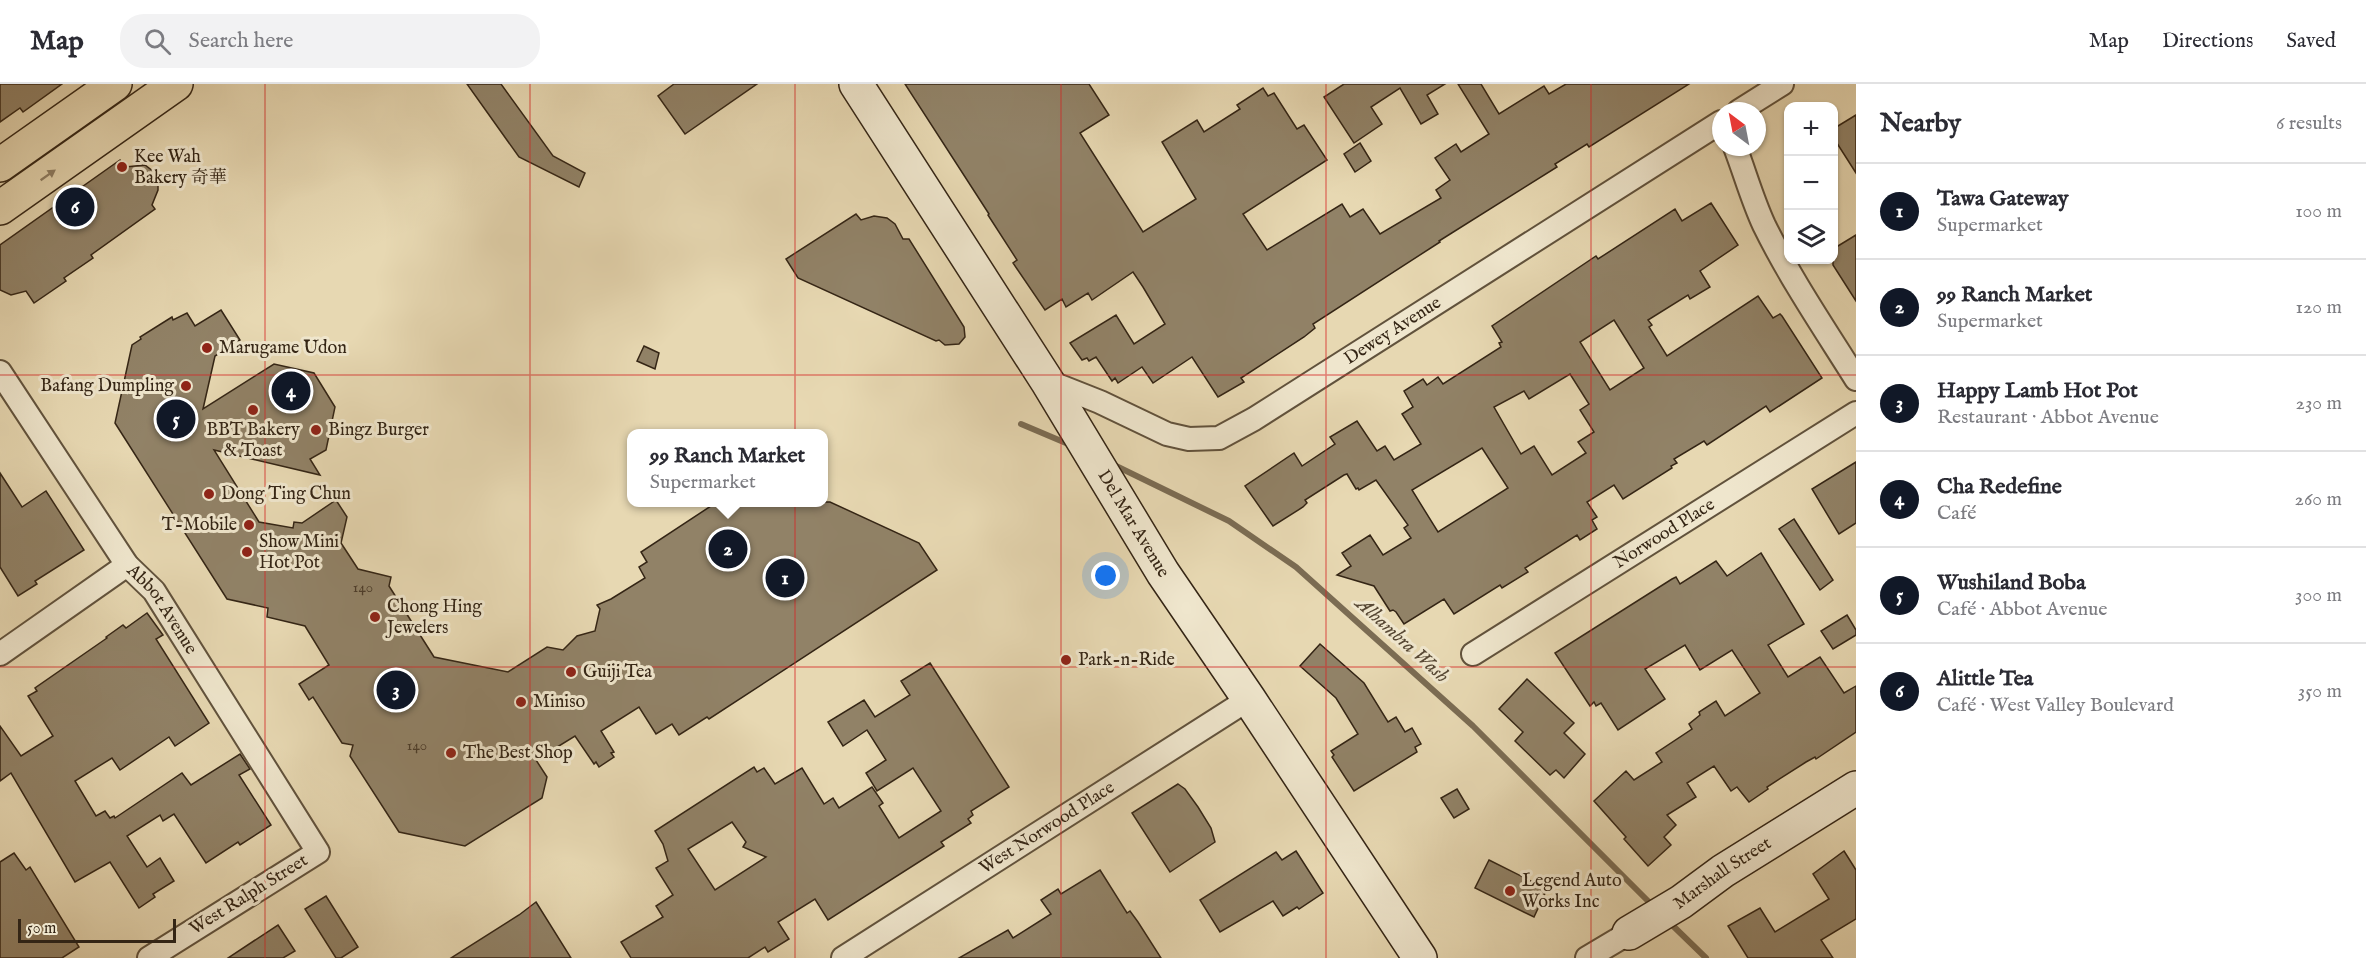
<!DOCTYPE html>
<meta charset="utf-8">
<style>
body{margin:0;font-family:"IM FELL English","Noto Serif SC",serif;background:#f2f2f3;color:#2b2b33}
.controls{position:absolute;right:18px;top:18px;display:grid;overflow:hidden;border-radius:12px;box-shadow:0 2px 4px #0004}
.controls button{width:54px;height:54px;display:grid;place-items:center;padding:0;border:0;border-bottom:2px solid #e1e1e2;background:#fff;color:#2b2b33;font:30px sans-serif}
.compass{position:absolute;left:1712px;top:18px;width:54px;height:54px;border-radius:50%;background:#fff;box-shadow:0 2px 4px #0004;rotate:328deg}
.scale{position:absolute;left:18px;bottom:15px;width:158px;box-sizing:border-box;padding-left:6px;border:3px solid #342515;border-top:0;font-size:16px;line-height:21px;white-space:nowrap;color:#342515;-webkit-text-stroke:4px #efe6cd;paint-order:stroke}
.you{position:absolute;left:1106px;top:492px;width:21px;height:21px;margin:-15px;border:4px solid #fff;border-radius:50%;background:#1a73e8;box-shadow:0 0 0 9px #1a73e833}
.badge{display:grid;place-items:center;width:39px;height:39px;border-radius:50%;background:#111827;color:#fff;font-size:20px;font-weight:700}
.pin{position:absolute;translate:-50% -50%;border:3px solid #fff;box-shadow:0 2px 6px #0006}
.popup{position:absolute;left:627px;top:345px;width:201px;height:78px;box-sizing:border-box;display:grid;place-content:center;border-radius:12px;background:#fff;filter:drop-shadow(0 2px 4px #0005);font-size:20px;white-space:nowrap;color:#7c7c81}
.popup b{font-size:22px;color:#2b2b33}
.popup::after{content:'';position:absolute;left:50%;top:100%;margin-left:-12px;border:12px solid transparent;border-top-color:#fff}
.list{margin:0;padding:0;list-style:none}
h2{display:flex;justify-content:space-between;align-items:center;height:78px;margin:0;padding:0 24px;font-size:26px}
h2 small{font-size:20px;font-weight:400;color:#7c7c81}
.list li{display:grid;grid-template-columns:39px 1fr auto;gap:18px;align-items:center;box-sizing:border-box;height:96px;padding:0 24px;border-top:2px solid #e1e1e2}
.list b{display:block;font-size:22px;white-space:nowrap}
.list p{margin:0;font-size:20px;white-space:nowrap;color:#7c7c81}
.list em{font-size:20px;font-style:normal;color:#7c7c81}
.icon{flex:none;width:33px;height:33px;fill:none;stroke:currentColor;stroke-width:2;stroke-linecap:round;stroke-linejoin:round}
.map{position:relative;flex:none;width:1856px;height:874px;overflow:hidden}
header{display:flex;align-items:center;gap:36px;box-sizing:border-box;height:84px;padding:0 30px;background:#fff;border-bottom:2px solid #e1e1e2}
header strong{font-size:28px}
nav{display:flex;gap:33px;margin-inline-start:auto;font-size:21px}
.search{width:420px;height:54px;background:#f2f2f3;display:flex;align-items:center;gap:15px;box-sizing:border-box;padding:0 21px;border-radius:24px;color:#7c7c81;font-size:22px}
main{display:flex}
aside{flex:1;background:#fff}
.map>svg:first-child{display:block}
</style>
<header>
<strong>Map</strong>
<div class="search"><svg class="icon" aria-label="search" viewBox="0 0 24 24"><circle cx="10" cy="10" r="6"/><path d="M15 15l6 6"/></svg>Search here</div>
<nav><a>Map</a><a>Directions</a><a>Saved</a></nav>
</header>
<main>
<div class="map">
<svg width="1856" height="874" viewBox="0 0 1856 874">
<rect width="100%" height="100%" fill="#e7d8b2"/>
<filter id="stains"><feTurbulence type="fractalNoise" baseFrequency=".00333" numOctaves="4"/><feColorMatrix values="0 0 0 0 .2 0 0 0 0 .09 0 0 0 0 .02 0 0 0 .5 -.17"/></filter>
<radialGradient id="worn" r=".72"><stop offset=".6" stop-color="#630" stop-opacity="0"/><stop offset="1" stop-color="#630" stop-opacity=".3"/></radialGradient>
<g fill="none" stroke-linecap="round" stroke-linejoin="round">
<g stroke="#7b6c53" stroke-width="6">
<path d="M 1021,340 L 1073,362"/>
<path d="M 1112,380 L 1229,437 L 1296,483 L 1473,642 L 1653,822"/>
<path d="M 1669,838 L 1706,874"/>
</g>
</g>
<g fill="#918267" stroke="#342515" stroke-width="1.5" fill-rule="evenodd">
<path d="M 0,0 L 62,0 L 23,28 L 20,24 L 0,38 Z"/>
<path d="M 467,0 L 501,0 L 553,72 L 585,89 L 579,103 L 519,73 Z"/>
<path d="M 674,0 L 757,0 L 685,50 L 658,12 Z"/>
<path d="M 905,0 L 1089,0 L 1109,31 L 1080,49 L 1143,148 L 1196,115 L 1162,58 L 1197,36 L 1204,48 L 1240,25 L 1237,21 L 1263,4 L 1268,12 L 1274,9 L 1297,45 L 1304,41 L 1327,76 L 1243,130 L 1267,166 L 1342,120 L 1350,133 L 1363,125 L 1380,150 L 1441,114 L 1436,106 L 1450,96 L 1435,74 L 1456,60 L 1461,68 L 1489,50 L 1458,0 L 1481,0 L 1499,30 L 1544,2 L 1549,10 L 1566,0 L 1689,0 L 1589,63 L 1587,60 L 1555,80 L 1557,83 L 1439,157 L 1440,158 L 1313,240 L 1315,244 L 1304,253 L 1241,294 L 1244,298 L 1218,313 L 1192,273 L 1153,299 L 1142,283 L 1118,299 L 1115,294 L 1112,297 L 1096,273 L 1089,277 L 1087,274 L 1082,276 L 1070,259 L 1116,231 L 1134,260 L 1165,240 L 1143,203 L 1133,188 L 1092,216 L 1088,209 L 1066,223 L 1062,215 L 1045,226 L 1013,179 L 1017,176 L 988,131 L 989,130 Z"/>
<path d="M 1344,0 L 1445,0 L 1427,11 L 1438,30 L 1421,40 L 1400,4 L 1371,23 L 1382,40 L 1354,59 L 1324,13 Z"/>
<path d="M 1856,31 L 1856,89 L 1833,53 L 1833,45 Z"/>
<path d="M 1360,59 L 1371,77 L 1355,88 L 1344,70 Z"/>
<path d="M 120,76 L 125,83 L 145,81 L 154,88 L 158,99 L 158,106 L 152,121 L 155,125 L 91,171 L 93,174 L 64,194 L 66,197 L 34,219 L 26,207 L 11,211 L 0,206 L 0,161 Z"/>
<path d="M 1711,119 L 1738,161 L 1700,187 L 1710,203 L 1690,215 L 1688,211 L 1648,236 L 1652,241 L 1649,243 L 1667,272 L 1758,212 L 1773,234 L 1780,230 L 1782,232 L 1822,294 L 1770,328 L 1766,322 L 1707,361 L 1704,357 L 1674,375 L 1677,379 L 1671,382 L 1672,384 L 1623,415 L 1614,401 L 1587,418 L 1597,433 L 1592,436 L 1597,445 L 1580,456 L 1577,451 L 1525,484 L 1528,488 L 1502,504 L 1500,501 L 1454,530 L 1444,515 L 1404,540 L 1396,528 L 1393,526 L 1390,527 L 1374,502 L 1337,491 L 1351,482 L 1342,469 L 1370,451 L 1383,471 L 1411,454 L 1404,444 L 1408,441 L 1376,396 L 1359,406 L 1358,404 L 1356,405 L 1347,390 L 1344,391 L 1305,416 L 1307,419 L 1303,423 L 1273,442 L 1245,402 L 1294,369 L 1302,382 L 1335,360 L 1330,353 L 1357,337 L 1377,367 L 1385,362 L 1394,376 L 1421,360 L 1402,330 L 1413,323 L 1404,307 L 1423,295 L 1427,301 L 1438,293 L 1443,300 L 1501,263 L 1499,259 L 1502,258 L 1492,242 L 1596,172 L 1598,175 L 1675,125 L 1682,137 ZM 1614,236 L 1644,284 L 1610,306 L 1580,258 ZM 1570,290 L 1589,320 L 1580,326 L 1594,348 L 1578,358 L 1586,369 L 1552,391 L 1534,362 L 1521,370 L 1494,323 L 1524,307 L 1529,315 ZM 1482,364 L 1508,404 L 1438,448 L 1412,406 Z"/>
<path d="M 856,130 L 861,136 L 874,132 L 887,134 L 895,140 L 903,155 L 909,155 L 964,243 L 965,253 L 959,260 L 945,261 L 939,256 L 936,257 L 798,194 L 786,175 Z"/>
<path d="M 1856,151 L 1856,217 L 1833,181 L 1833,165 Z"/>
<path d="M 221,226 L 240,256 L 215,272 L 203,325 L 274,280 L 314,289 L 335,323 L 326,366 L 310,375 L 320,391 L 214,366 L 259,438 L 293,444 L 294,438 L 302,439 L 336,416 L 347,433 L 341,459 L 358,485 L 391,493 L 389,502 L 434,573 L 508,588 L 547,563 L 563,566 L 577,552 L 595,547 L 600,525 L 597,521 L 611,515 L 645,494 L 639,483 L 647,478 L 641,468 L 717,418 L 830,418 L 919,459 L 937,486 L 709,635 L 707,633 L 679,651 L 672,640 L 656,650 L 639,623 L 601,647 L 614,668 L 611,669 L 614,673 L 599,683 L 596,678 L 594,680 L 575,652 L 536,676 L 547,693 L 542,714 L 465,762 L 399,748 L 350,672 L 353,661 L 342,659 L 313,613 L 309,616 L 299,600 L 329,581 L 305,542 L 267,533 L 268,524 L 227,515 L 115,339 L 132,261 L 141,255 L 140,253 L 172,233 L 173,236 L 187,229 L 195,242 Z"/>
<path d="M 644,262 L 659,269 L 655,285 L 637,277 Z"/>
<path d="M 1856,378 L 1856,439 L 1839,450 L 1812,405 Z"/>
<path d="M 0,389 L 22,423 L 46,407 L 84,466 L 35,497 L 37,500 L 18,512 L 0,483 Z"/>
<path d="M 1794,435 L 1833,496 L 1820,506 L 1779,445 Z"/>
<path d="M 1761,469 L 1804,540 L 1768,561 L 1788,593 L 1820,573 L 1844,609 L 1856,602 L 1856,648 L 1816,675 L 1815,673 L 1806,678 L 1767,703 L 1768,705 L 1749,718 L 1737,703 L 1731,707 L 1714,682 L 1687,699 L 1696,713 L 1667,731 L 1676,741 L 1664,753 L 1671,761 L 1648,782 L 1624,755 L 1626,753 L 1594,717 L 1626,687 L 1634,696 L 1662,678 L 1656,669 L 1692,645 L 1689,640 L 1700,631 L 1699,628 L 1716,617 L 1725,632 L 1760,609 L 1732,566 L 1700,586 L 1685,561 L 1645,585 L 1665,615 L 1618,646 L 1601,619 L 1596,622 L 1594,618 L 1590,622 L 1555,569 L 1672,495 L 1676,493 L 1680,500 L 1716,477 L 1727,492 Z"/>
<path d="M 147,529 L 163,551 L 156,555 L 209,639 L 175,662 L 169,653 L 120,686 L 112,674 L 75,697 L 96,732 L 105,727 L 110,734 L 114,732 L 115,734 L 182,689 L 191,701 L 240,670 L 250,685 L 239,691 L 271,741 L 240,761 L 238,758 L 206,779 L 174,730 L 163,737 L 160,731 L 127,752 L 147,783 L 160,774 L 174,797 L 153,810 L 155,813 L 139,824 L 110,778 L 75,798 L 11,689 L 0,697 L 0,642 L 21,672 L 53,652 L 28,612 L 37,607 L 35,604 L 107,554 L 106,553 L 123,541 L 126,544 Z"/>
<path d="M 1847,531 L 1856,546 L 1856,551 L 1833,565 L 1821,547 Z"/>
<path d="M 1320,560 L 1364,599 L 1388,638 L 1396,633 L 1405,648 L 1412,644 L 1421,660 L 1415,663 L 1417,668 L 1354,707 L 1332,673 L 1334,671 L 1331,667 L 1358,650 L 1336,614 L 1300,582 Z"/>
<path d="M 930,579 L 1009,703 L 971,727 L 973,731 L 968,735 L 971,739 L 941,758 L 944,762 L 828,836 L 815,815 L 778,838 L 789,855 L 768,868 L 765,863 L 748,874 L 631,874 L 621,858 L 663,833 L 656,822 L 673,811 L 656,784 L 668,777 L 663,760 L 655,747 L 754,683 L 757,688 L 764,684 L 775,700 L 802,684 L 824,720 L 833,714 L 839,724 L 872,703 L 883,719 L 879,722 L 899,754 L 941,727 L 913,684 L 877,707 L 866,689 L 886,676 L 867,646 L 843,662 L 828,638 L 864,616 L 875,633 L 910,611 L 901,597 ZM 732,738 L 746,758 L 743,763 L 766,773 L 715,806 L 688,765 Z"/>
<path d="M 1527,595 L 1574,639 L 1564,649 L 1585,670 L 1564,694 L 1556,686 L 1550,691 L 1515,657 L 1523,648 L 1499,625 Z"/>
<path d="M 1178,700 L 1185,705 L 1198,723 L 1211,744 L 1215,758 L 1170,788 L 1132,729 Z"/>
<path d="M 1457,705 L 1469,725 L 1454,734 L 1441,714 Z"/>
<path d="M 1296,767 L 1323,809 L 1299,825 L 1297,823 L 1283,832 L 1273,817 L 1220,848 L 1200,816 L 1276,768 L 1282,776 Z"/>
<path d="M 1844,767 L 1856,786 L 1856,835 L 1821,856 L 1833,874 L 1748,874 L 1728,842 L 1760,824 L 1775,848 L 1829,815 L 1813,790 Z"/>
<path d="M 14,769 L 26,786 L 30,783 L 79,863 L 62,874 L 0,874 L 0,778 Z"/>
<path d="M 1489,776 L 1547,805 L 1534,833 L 1475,804 Z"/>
<path d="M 1100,786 L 1127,829 L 1130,827 L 1138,838 L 1161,874 L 959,874 L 1008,846 L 1013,854 L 1051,830 L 1041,816 L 1058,805 L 1061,810 Z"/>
<path d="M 326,812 L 358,863 L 341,874 L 336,874 L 305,825 Z"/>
<path d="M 536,818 L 571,874 L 451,874 L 519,831 Z"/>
<path d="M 278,841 L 295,867 L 283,874 L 228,874 Z"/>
</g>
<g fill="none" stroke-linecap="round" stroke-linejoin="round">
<defs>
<g id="street">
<path d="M 1739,27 L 1782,0"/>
<path d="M 1735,63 C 1745,89 1752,115 1764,141 C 1790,194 1824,244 1856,295"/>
<path id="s1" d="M 0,288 L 127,481 L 154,507 L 318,768 L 149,874"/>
<path id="s2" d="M 1047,297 L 1100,318 L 1167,350 L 1189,355 L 1219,354 L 1254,335 L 1721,38"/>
<path d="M 0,570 L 127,481"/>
<path id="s3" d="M 1473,570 L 1856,329"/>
<path id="s4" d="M 843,874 L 1249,615"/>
<path d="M 1587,874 L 1629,849"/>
</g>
<g id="secondary">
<path id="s5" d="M 856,0 L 1047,297 L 1163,489 L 1249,615 L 1420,874"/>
<path id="s6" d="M 1629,849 L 1681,818 L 1723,787 L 1856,704"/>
</g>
<g id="primary">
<path d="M 0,81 L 115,0"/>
<path d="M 0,124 L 176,0"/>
</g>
</defs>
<use href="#street" stroke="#61523c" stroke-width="26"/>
<use href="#secondary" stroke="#342515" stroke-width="36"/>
<use href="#primary" stroke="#342515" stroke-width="36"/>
<use href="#street" stroke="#efe6cd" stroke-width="22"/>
<use href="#secondary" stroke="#efe6cd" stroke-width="33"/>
<use href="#primary" stroke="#e7d8b2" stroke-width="33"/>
</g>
<defs><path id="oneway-solid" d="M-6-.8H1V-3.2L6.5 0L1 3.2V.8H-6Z" transform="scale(1.5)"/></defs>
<use fill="#8e7e64" href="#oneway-solid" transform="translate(48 91) rotate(-35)"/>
<path fill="none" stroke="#d62828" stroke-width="1.5" stroke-opacity="0.55" d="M 265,0 L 265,874M 530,0 L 530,874M 795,0 L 795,874M 1061,0 L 1061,874M 1326,0 L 1326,874M 1591,0 L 1591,874M 0,291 L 1856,291M 0,583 L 1856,583"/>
<g fill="#8f2418" stroke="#efe6cd" stroke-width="2">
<circle cx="122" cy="83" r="6"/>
<circle cx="207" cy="264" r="6"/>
<circle cx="186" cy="302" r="6"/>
<circle cx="253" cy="326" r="6"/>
<circle cx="316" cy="346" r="6"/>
<circle cx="209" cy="410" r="6"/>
<circle cx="249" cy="441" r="6"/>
<circle cx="247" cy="468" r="6"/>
<circle cx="375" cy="533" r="6"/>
<circle cx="1066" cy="576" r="6"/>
<circle cx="571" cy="588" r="6"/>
<circle cx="521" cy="618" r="6"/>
<circle cx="451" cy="669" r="6"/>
<circle cx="1510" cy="807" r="6"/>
</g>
<g text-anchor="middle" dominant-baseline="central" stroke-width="6" stroke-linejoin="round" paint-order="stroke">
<g font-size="15" fill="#4b3c2a">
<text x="363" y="503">140</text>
<text x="417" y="661">140</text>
</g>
<g font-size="18" fill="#342515" stroke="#efe6cd" text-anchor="start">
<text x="134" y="73">Kee Wah<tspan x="134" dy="21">Bakery 奇華</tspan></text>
<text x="219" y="264">Marugame Udon</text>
<text x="174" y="302" text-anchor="end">Bafang Dumpling</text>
<text x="253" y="346" text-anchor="middle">BBT Bakery<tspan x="253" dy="21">&amp; Toast</tspan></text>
<text x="328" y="346">Bingz Burger</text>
<text x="221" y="410">Dong Ting Chun</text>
<text x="237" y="441" text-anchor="end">T-Mobile</text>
<text x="259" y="458">Show Mini<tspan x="259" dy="21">Hot Pot</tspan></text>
<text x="387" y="523">Chong Hing<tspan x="387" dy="21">Jewelers</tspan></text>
<text x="1078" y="576">Park-n-Ride</text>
<text x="583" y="588">Guiji Tea</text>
<text x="533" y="618">Miniso</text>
<text x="463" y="669">The Best Shop</text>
<text x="1522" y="797">Legend Auto<tspan x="1522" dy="21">Works Inc</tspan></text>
</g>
<g font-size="18" fill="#342515" stroke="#efe6cd">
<text stroke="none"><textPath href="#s2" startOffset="388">Dewey Avenue</textPath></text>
<text stroke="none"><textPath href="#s5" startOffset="520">Del Mar Avenue</textPath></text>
<text stroke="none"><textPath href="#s3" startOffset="226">Norwood Place</textPath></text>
<text stroke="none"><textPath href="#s1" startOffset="288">Abbot Avenue</textPath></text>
<text stroke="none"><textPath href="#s4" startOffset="242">West Norwood Place</textPath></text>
<text stroke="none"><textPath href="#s6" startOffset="111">Marshall Street</textPath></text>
<text transform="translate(249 811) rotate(-32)">West Ralph Street</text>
</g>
<g font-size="20" font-style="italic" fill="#574834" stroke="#efe6cd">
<text transform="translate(1402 556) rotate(42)">Alhambra Wash</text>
</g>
</g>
<rect width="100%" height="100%" filter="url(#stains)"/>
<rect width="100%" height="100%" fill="url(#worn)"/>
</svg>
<div class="controls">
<button>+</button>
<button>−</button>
<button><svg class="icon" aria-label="layers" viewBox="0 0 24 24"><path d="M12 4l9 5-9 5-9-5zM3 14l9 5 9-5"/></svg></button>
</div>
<svg class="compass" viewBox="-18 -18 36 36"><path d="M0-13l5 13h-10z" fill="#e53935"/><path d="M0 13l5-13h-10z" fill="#7c7c81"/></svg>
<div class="scale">50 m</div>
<div class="you"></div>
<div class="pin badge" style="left:785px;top:494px">1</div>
<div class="pin badge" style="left:728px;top:465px">2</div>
<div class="popup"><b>99 Ranch Market</b>Supermarket</div>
<div class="pin badge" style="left:396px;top:606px">3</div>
<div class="pin badge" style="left:291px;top:307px">4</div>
<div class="pin badge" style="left:176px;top:335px">5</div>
<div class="pin badge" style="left:75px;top:123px">6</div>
</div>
<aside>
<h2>Nearby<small>6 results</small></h2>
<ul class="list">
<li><span class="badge">1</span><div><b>Tawa Gateway</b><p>Supermarket</p></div><em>100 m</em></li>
<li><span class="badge">2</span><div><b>99 Ranch Market</b><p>Supermarket</p></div><em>120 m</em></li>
<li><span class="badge">3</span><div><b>Happy Lamb Hot Pot</b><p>Restaurant · Abbot Avenue</p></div><em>230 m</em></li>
<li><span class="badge">4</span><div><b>Cha Redefine</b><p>Café</p></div><em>260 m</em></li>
<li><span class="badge">5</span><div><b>Wushiland Boba</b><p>Café · Abbot Avenue</p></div><em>300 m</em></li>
<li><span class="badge">6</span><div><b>Alittle Tea</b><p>Café · West Valley Boulevard</p></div><em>350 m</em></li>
</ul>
</aside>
</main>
